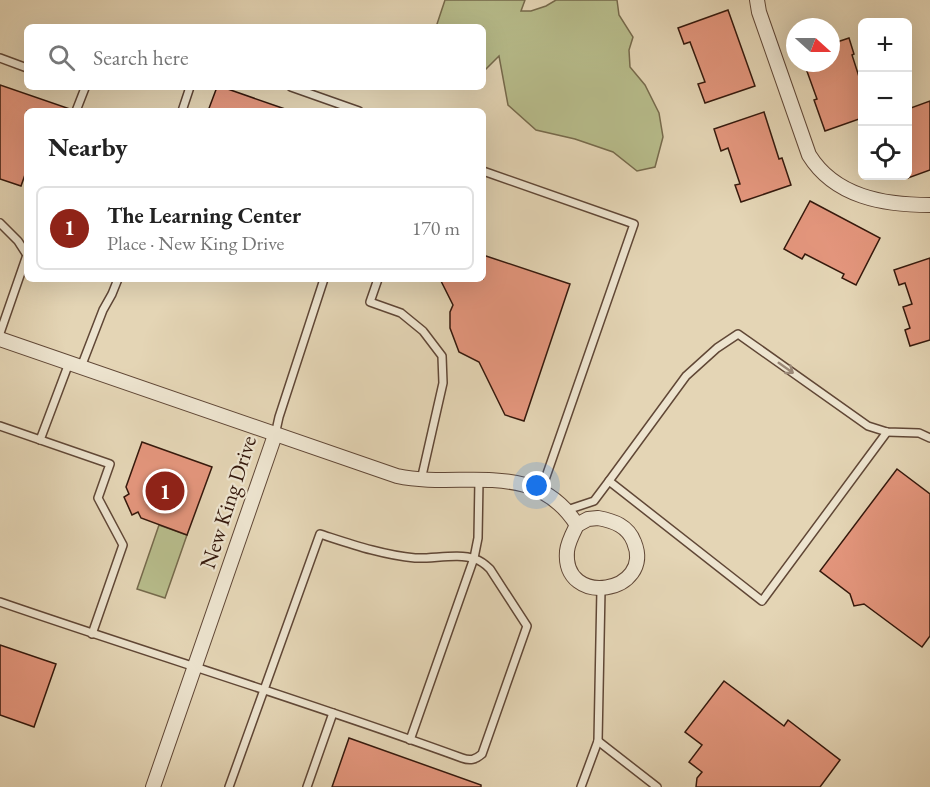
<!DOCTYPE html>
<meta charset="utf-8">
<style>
body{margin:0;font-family:"EB Garamond",serif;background:#f2f2f2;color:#222}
.controls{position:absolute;right:18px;top:18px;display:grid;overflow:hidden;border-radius:9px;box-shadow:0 6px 24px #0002}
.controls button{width:54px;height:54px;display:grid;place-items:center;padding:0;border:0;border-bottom:2px solid #e0e0e0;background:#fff;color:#222;font:30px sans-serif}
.compass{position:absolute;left:786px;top:18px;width:54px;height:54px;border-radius:50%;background:#fff;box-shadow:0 6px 24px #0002;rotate:111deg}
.you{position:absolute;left:537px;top:486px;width:21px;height:21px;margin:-15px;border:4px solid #fff;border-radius:50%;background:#1a73e8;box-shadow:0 0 0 9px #1a73e833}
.badge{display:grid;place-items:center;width:39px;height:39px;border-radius:50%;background:#8f2418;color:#fff;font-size:20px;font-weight:700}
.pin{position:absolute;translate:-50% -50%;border:3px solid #fff;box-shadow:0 2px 6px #0006}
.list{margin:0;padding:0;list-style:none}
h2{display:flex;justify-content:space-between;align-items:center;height:78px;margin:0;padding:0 24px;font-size:26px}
h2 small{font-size:20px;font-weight:400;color:#767676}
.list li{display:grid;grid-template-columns:39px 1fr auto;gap:18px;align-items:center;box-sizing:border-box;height:84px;margin:0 12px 12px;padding:0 12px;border:2px solid #e0e0e0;border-radius:9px}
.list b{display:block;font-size:22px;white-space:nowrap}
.list p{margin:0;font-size:20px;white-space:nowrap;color:#767676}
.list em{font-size:20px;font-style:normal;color:#767676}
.icon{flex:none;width:33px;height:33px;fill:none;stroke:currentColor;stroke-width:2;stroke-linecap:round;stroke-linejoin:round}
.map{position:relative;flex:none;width:930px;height:787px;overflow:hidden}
.search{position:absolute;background:#fff;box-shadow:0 6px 24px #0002;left:24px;top:24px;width:462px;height:66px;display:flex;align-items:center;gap:15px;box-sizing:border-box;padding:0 21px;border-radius:9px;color:#767676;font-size:22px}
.panel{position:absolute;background:#fff;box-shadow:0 6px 24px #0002;left:24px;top:108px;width:462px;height:174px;border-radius:9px}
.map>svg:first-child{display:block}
</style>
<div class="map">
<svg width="930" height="787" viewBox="0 0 930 787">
<rect width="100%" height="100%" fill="#e4d5b5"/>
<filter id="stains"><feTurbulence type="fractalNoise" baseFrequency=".00333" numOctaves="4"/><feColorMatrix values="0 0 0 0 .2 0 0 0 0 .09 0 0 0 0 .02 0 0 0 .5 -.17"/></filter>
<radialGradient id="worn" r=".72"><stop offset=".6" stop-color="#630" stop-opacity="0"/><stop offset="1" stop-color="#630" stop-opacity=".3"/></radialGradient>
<g fill="#b7bc8b" stroke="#766a4c" stroke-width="1.5">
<path d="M 445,0 L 525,0 L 521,11 L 531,11 L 546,6 L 556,0 L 617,0 L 619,15 L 633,37 L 629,50 L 630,67 L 645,85 L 659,113 L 663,137 L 655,167 L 637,171 L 613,152 L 575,139 L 536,130 L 508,105 L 499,56 L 483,72 L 483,27 L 436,27 Z"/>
<path d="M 159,525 L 187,535 L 165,598 L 137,589 Z"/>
</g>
<g fill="#e4967d" stroke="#34180c" stroke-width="1.5">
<path d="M 728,10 L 755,86 L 705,103 L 698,84 L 705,82 L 690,42 L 684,44 L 678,28 Z"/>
<path d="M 849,38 L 854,54 L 852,55 L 862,86 L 862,118 L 825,131 L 814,100 L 817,99 L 804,63 L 831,63 L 831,44 Z"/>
<path d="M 0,85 L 70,109 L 70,111 L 27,111 L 27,169 L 21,186 L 0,179 Z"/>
<path d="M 217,87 L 222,87 L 285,109 L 284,111 L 208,111 Z"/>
<path d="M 930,101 L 930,170 L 908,178 L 908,109 Z"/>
<path d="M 764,112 L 779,159 L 782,158 L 791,185 L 741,202 L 735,185 L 740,184 L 728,148 L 721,151 L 714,129 Z"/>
<path d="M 810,201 L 880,238 L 856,285 L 842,278 L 844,274 L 805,254 L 802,259 L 784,249 Z"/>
<path d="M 483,255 L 570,284 L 524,421 L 505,415 L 479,362 L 459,352 L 450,328 L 450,312 L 453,305 L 440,279 L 483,279 Z"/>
<path d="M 930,258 L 930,340 L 910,346 L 905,330 L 910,328 L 903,307 L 912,304 L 905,283 L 899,285 L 894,270 Z"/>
<path d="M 142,442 L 212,467 L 187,535 L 141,518 L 138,512 L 132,515 L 124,497 L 129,494 L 126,487 Z"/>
<path d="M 897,469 L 930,494 L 930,636 L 922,647 L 864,604 L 854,606 L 850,594 L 820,571 Z"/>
<path d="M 0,645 L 56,664 L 34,727 L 0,715 Z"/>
<path d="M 724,681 L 784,726 L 788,720 L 840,760 L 820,787 L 696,787 L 697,778 L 702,772 L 689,762 L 702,745 L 685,732 Z"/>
<path d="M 349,738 L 481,785 L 481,787 L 332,787 Z"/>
</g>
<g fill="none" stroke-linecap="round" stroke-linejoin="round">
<defs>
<g id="lane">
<path d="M 0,58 L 27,68"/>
<path d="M 291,87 L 359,111"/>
<path d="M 76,111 L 85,88 L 83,87"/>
<path d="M 182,111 L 190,87"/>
<path d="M 483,171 L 634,224 L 541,491"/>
<path d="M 0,223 L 18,241 L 27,255"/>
<path d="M 378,279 L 370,302 L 401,313 L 423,331 L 442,356 L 443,383 L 421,480"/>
<path d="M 0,333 L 27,255"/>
<path d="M 81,367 L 103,310 L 112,294 L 118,279"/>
<path d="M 0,426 L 110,464 L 98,498 L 123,545 L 92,634"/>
<path d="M 275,435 L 279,417 L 324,279"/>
<path d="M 40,440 L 69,363"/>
<path d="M 609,481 L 686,376 L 717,348 L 738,334 L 868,426 L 887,432 L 919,433 L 930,438"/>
<path d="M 567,510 L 594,501 L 609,481 L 762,601 L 887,432"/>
<path d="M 0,602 C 154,655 309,702 462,758 C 470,761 475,760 482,754 L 527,626 L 490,569 C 486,565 482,561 475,559 C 459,553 433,559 415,558 C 382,555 351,544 320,534 L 229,787"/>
<path d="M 410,740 L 474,558 L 478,538 L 479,480"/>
<path d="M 598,741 L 657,787"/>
<path d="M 307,787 L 333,713"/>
<path d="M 581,787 L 598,741 L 601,589"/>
</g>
<g id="street">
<path d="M 757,0 L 759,12 L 809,155 C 835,197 884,205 930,205"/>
<path d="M 0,339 L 397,476 C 461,490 534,457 577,525"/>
<path d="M 598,518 C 614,521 628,526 634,542 C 655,593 562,609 567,551 C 568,542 573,533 577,525 L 588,519 Z"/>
<path d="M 153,787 L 275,435"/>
</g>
</defs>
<use href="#lane" stroke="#604736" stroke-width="10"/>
<use href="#street" stroke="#604736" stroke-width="16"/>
<use href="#lane" stroke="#ede4cf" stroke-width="7"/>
<use href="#street" stroke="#ede4cf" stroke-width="14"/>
</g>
<defs><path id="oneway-shaft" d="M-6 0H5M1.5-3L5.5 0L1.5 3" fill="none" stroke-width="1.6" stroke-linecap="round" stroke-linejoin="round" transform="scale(1.5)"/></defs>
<use stroke="#9a8877" href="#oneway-shaft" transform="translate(786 368) rotate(35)"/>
<g text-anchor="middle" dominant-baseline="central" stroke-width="4.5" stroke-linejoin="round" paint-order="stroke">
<g font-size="22" fill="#34180c" stroke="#ede4cf">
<text transform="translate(228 502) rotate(-72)">New King Drive</text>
</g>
</g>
<rect width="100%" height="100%" filter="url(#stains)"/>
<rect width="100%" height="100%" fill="url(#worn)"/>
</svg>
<div class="controls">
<button>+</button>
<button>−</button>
<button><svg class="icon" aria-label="locate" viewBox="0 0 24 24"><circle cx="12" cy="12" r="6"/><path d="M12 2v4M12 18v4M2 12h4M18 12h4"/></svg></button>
</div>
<svg class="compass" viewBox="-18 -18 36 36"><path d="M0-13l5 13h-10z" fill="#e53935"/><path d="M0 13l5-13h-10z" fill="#767676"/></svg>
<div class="you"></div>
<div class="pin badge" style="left:165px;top:491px">1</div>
<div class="search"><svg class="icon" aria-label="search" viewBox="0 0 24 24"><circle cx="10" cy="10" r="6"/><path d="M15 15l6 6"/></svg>Search here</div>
<section class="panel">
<h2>Nearby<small></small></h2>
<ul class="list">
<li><span class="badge">1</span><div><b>The Learning Center</b><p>Place · New King Drive</p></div><em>170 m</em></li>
</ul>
</section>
</div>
